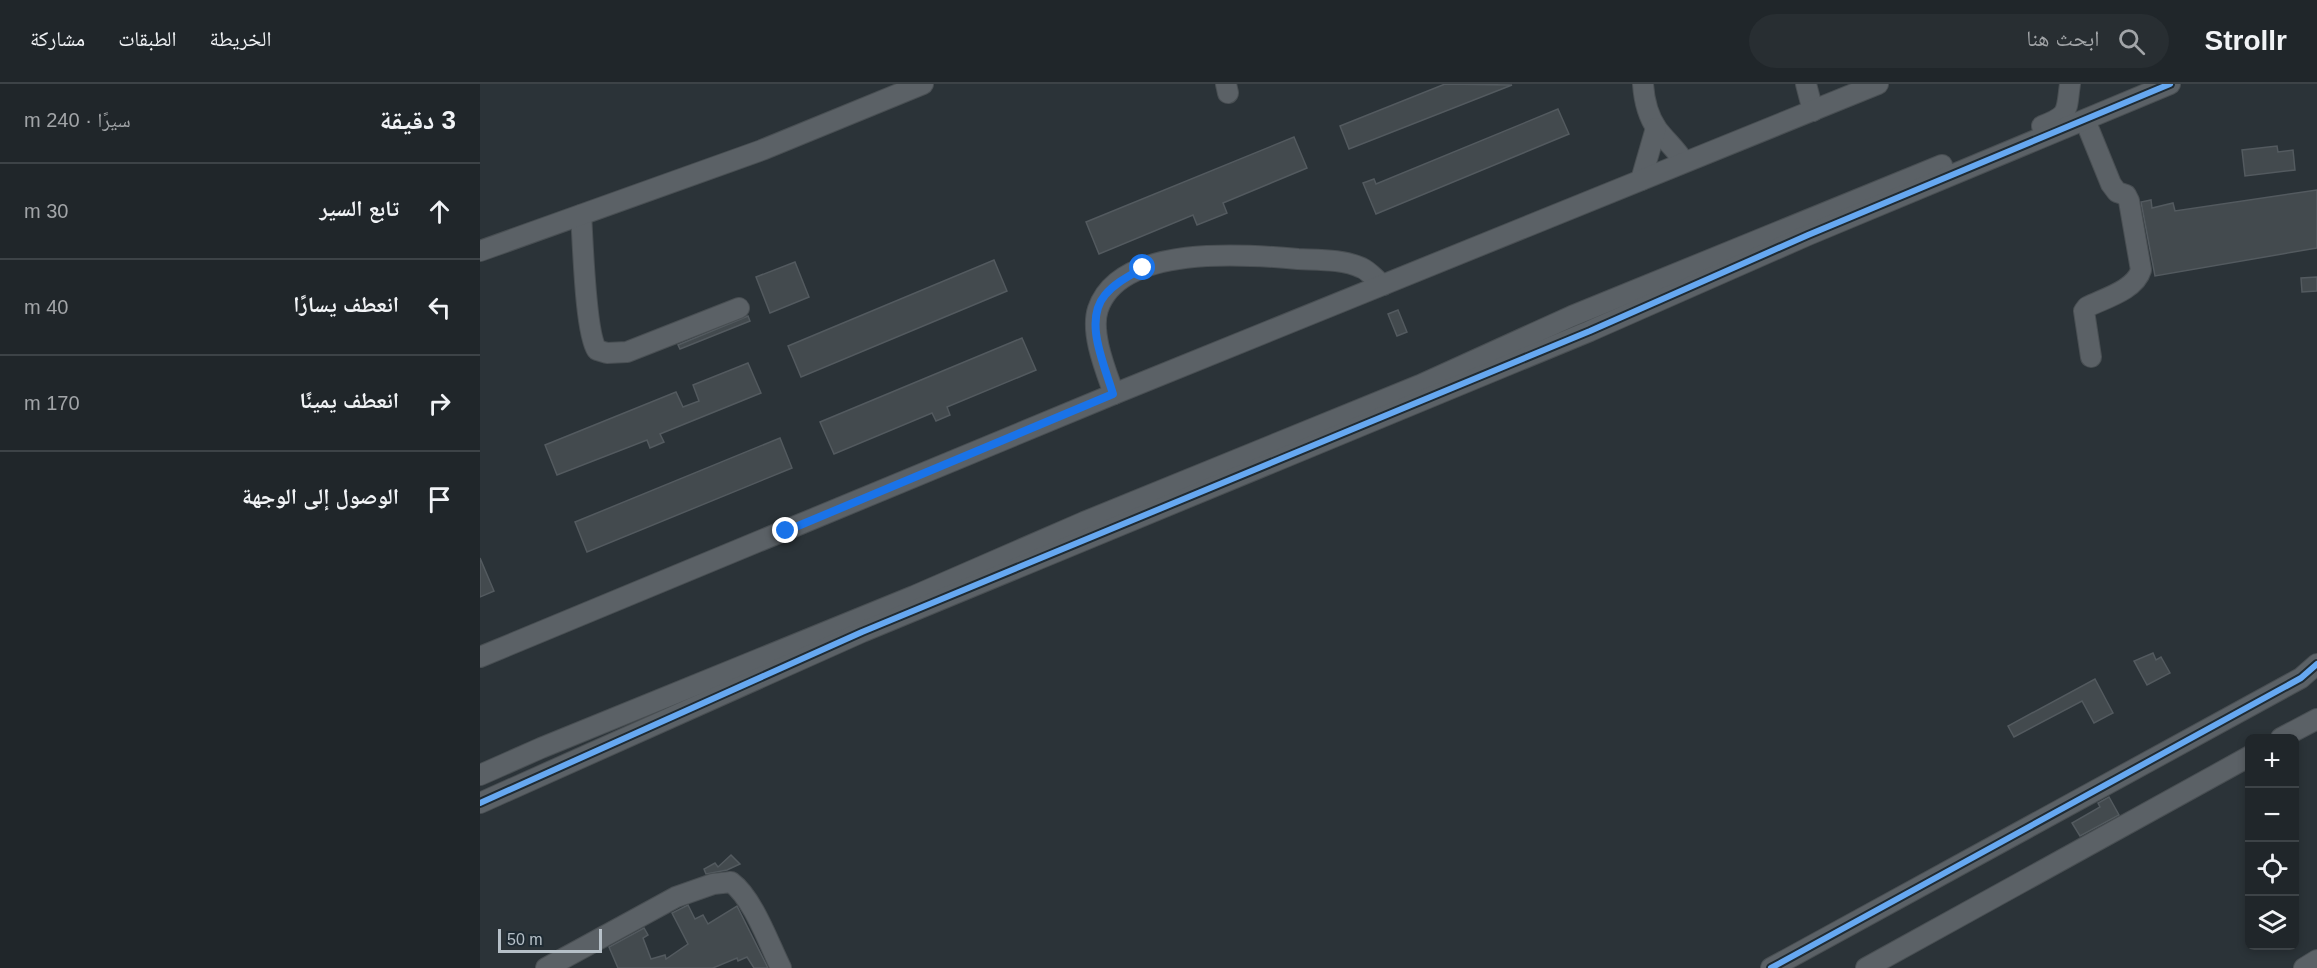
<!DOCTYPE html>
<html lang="ar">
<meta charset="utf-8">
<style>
body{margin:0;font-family:Arial,"Noto Naskh Arabic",sans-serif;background:#282e32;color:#f1f3f6;direction:rtl}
.controls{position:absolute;right:18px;bottom:18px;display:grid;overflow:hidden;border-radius:9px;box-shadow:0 3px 9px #0003}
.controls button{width:54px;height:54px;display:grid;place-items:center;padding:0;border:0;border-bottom:2px solid #3d4347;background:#20262a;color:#f1f3f6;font:30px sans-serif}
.scale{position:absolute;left:18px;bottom:15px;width:104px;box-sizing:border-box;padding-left:6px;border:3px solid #b6c0c8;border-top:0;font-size:16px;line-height:21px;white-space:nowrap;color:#b6c0c8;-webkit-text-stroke:4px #1f2b33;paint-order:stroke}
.stop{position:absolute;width:18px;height:18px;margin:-14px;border:4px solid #1a73e8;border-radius:50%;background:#fff}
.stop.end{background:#1a73e8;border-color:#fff;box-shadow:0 2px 6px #0008}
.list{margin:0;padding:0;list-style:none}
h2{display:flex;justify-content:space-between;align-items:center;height:78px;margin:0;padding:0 24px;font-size:26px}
h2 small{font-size:20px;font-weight:400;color:#a2a5a8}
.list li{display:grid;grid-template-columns:39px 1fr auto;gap:18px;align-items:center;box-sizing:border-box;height:96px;padding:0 24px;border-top:2px solid #3d4347}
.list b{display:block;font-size:22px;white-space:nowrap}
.list em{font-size:20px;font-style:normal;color:#a2a5a8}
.icon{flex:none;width:33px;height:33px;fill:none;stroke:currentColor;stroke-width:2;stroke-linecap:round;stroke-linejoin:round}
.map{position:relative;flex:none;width:1837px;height:884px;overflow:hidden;direction:ltr}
header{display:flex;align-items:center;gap:36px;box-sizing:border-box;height:84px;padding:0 30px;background:#20262a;border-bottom:2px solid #3d4347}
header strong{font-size:28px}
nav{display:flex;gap:33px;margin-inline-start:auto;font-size:21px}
.search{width:420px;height:54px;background:#282e32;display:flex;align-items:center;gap:15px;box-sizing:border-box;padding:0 21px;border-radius:33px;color:#a2a5a8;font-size:22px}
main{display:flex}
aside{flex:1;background:#20262a}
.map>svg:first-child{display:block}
</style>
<header>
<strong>Strollr</strong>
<div class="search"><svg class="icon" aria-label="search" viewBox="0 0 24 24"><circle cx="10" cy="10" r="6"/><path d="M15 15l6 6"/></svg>ابحث هنا</div>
<nav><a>الخريطة</a><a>الطبقات</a><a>مشاركة</a></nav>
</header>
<main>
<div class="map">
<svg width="1837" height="884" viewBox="0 0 1837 884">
<rect width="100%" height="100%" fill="#2b3338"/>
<g fill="#434a4e" stroke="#535a5f" stroke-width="1.5">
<path d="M 965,0 L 1032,1 L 869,65 L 860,42 Z"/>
<path d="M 1078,25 L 1089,50 L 896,130 L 883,99 L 894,95 L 896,100 Z"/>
<path d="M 814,53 L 827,84 L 743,119 L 747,129 L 717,141 L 713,131 L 619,170 L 606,138 Z"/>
<path d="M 1797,62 L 1798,68 L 1813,66 L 1815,86 L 1765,92 L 1762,66 Z"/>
<path d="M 1837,106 L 1837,164 L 1675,192 L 1661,118 L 1671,116 L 1672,124 L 1693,119 L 1695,127 Z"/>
<path d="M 514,176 L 527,207 L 321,293 L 308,262 Z"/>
<path d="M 315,178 L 329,213 L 290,229 L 276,193 Z"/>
<path d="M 1837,193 L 1837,207 L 1822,208 L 1821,194 Z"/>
<path d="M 918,226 L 927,248 L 917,252 L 908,230 Z"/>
<path d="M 268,232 L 270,237 L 200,265 L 198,261 Z"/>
<path d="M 542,254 L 556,286 L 467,323 L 470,331 L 456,337 L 452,329 L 354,370 L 340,338 Z"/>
<path d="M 268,279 L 281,309 L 180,350 L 184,358 L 170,364 L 167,356 L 77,391 L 65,361 L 196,308 L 203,323 L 219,317 L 213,301 Z"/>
<path d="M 300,354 L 312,384 L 107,468 L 95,438 Z"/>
<path d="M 0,474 L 14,507 L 0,513 Z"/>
<path d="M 1673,569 L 1676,576 L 1681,573 L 1690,589 L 1667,601 L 1654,577 Z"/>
<path d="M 1615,595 L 1633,629 L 1614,639 L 1602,617 L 1534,653 L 1528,642 Z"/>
<path d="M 1629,713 L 1639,731 L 1600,752 L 1592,739 L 1620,723 L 1618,719 Z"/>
<path d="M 251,771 L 260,780 L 247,786 L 226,790 L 224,785 L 235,779 L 238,783 Z"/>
<path d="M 208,821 L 215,835 L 223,831 L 228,840 L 257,822 L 288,884 L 274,884 L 267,873 L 258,877 L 257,874 L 233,884 L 138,884 L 129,863 L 164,844 L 168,851 L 163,854 L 171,875 L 185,871 L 186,875 L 208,860 L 192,829 Z"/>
</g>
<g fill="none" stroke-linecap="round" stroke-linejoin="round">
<defs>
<g id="minor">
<path d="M 746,0 L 748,9"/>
<path d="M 1163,0 C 1164,15 1168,32 1177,45 C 1186,57 1196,65 1204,78"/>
<path d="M 1326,0 L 1333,27"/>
<path d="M 1605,36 L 1631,100 L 1637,108 L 1646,111 L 1649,117 L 1661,186 C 1655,206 1625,214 1607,223 L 1604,227 L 1611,273"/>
<path d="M 1562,42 C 1590,31 1586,28 1590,0"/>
<path d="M 1161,96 L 1176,44"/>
<path d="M 101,131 C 103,156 105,249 117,266 L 127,269 L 147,268 L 259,224"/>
<path d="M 0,167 L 282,66 L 443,0"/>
<path d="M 634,310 C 626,287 610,249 618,225 C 640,160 765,170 818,175 C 839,176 863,175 882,184 C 889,187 896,196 903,201"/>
<path d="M 0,573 L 634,310 L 1398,0"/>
<path d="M 1801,654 L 1837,635"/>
<path d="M 0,691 L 61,664 L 434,512 L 604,438 L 940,301 L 1092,232 L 1462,81"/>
<path d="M 0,719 L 382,548 L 1110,247 L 1328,151 L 1690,0"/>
<path d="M 66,884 L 196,813 L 233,800 L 251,798 C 273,814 289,860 301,884"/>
<path d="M 1291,884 L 1821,594 L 1837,580"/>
<path d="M 1386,884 L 1770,672"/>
<path d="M 1824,884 L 1837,876"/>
</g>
</defs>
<use href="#minor" stroke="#494f53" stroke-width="22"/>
<use href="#minor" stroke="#5b6166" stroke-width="20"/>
<defs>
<g id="cycleway">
<path d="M 0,719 L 382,548 L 1110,247 L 1328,151 L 1690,0"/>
<path d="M 1291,884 L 1821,594 L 1837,580"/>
</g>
</defs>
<use href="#cycleway" stroke="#1f2b33" stroke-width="10"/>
<use href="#cycleway" stroke="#66a8f1" stroke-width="6"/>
</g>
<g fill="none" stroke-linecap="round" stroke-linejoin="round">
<path stroke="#1a73e8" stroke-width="8" d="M 306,447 L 633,310 C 625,282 603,237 625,211 C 635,199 649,192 663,184"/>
</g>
</svg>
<div class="controls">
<button>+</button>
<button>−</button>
<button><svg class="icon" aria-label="locate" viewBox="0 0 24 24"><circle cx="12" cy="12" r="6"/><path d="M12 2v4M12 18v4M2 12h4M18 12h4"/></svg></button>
<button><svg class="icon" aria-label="layers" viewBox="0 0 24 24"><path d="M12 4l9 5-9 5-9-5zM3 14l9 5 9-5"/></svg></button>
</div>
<div class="scale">50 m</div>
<div class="stop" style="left:663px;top:184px"></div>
<div class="stop end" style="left:306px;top:447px"></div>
</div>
<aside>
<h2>3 دقيقة<small>سيرًا · 240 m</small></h2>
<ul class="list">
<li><svg class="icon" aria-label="ahead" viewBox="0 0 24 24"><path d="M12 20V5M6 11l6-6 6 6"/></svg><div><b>تابع السير</b></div><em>30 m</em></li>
<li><svg class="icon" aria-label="left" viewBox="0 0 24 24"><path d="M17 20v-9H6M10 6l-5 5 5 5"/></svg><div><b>انعطف يسارًا</b></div><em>40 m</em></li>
<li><svg class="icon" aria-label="right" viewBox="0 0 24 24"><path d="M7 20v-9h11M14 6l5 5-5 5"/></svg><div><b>انعطف يمينًا</b></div><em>170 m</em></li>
<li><svg class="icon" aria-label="arrive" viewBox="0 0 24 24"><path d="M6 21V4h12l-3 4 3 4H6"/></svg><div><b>الوصول إلى الوجهة</b></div></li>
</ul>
</aside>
</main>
